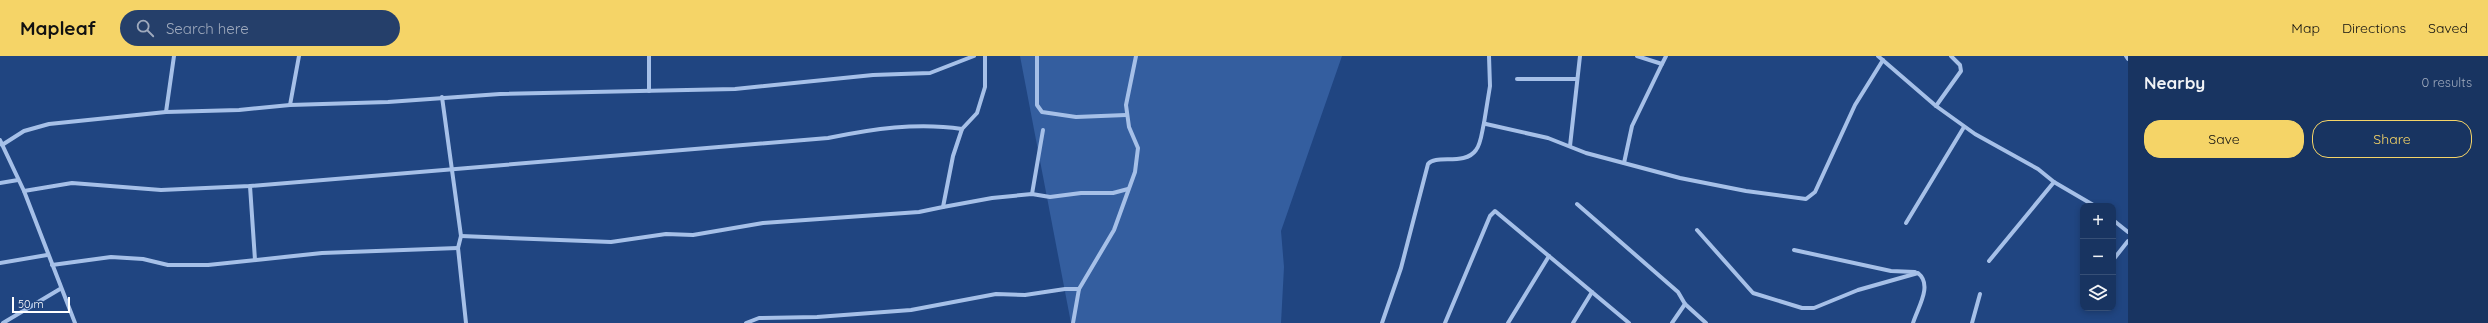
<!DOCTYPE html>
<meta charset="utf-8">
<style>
body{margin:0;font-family:Quicksand,sans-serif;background:#253f6a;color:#f1f3f6}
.controls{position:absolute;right:12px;bottom:12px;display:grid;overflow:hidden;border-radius:8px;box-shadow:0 2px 6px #0003}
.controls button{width:36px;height:36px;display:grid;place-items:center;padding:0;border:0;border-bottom:1px solid #364f76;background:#183461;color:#f1f3f6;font:20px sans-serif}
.scale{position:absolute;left:12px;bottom:10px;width:58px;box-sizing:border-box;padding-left:4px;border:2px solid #fff;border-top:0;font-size:11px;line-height:14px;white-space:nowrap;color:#fff;-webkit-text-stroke:3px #204581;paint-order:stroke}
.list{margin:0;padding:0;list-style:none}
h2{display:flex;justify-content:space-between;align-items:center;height:52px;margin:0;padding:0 16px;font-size:17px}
h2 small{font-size:13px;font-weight:400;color:#9faabd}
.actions{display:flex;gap:8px;padding:12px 16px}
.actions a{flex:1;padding:9px 0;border:1px solid #f5d467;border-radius:16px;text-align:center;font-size:14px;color:#f5d467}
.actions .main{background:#f5d467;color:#111}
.icon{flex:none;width:22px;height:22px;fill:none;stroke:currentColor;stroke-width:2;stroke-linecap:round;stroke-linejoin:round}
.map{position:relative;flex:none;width:2128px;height:267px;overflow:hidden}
header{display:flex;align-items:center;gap:24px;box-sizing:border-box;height:56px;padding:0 20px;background:#f5d467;color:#111}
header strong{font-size:19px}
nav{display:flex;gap:22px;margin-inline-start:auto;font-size:14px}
.search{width:280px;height:36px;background:#253f6a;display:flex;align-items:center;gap:10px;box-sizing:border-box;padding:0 14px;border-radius:22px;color:#9faabd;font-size:15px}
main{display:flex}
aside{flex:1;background:#183461}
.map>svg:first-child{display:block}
</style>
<header>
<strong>Mapleaf</strong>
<div class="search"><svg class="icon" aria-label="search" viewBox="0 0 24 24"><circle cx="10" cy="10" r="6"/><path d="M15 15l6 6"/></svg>Search here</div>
<nav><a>Map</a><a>Directions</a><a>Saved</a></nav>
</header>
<main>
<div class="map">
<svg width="2128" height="267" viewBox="0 0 2128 267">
<rect width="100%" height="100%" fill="#204581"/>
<path fill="#345e9f" d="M 1020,0 L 1342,0 L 1281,175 L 1284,211 L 1281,267 L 1071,267 Z"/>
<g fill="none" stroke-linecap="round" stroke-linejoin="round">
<g stroke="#a6c0e8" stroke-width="4">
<path d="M 649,0 L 649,35"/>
<path d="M 1037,0 L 1037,49 L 1042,56 L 1076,61 L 1126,59"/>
<path d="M 1489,0 L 1490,30 L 1484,67 L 1486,68 L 1548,82 L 1586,97 L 1680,122 L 1746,135 L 1806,143 L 1815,136 L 1855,49 L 1883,4"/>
<path d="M 1637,0 L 1662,8 L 1666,0"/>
<path d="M 1878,0 L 1936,50 L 1975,78 L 2038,113 L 2054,126 L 2095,150"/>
<path d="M 2126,0 L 2128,3"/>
<path d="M 1517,23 L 1576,23"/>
<path d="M 442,41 L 461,180 L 458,192 L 466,267"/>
<path d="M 290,49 L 299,0"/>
<path d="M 1936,50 L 1961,15 L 1960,9 L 1951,0"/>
<path d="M 166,56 L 174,0"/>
<path d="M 0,84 L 24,135 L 75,267"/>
<path d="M 2,89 L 24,75 L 49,68 L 166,56 L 239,54 L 290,49 L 388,46 L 500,38 L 735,33 L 873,19 L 930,17 L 974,0"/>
<path d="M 1570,90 L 1580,0"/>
<path d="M 1624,107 L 1632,70 L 1662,8"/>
<path d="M 0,127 L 18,124"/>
<path d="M 250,130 L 255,204"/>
<path d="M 24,135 L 72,127 L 161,134 L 250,130 L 828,82 C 872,73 917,66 962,73"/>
<path d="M 1032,138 L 1043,74"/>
<path d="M 1577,148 L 1678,236 L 1685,248 L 1706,267"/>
<path d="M 943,151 L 992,142 L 1032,138 L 1050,141 L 1081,137 L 1113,137 L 1128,133"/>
<path d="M 2113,164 L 2128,176"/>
<path d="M 1906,167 L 1964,71"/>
<path d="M 1697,174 L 1753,237 L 1802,252 L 1814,252 L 1858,234 L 1918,217 C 1933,229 1918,251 1913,267"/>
<path d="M 461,180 L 611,186 L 666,178 L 693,179 L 763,167 L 919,156 L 943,151 L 953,100 L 962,73 L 977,57 L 985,31 L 985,0"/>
<path d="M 1794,194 L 1891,215 L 1915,216"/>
<path d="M 2113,204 L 2128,185"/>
<path d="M 1989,205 L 2054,126"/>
<path d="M 0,207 L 47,199"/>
<path d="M 52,209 L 111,201 L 143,203 L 168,209 L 208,209 L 322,197 L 458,192"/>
<path d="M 3,267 L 60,233"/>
<path d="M 746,267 L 759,262 L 817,261 L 911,254 L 996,238 L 1025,239 L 1065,233 L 1079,233 L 1114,174 L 1135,116 L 1138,92 L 1129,71 L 1126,49 L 1136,0"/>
<path d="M 1073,267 L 1079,233"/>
<path d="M 1382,267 L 1401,212 L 1428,108 C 1436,98 1465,110 1476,94 C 1481,88 1482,75 1484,67"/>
<path d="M 1445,267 L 1490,160 L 1495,155 L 1629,267"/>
<path d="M 1508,267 L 1549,200"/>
<path d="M 1573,267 L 1592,236"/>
<path d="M 1672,267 L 1685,248"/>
<path d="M 1972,267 L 1980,238"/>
</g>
</g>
</svg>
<div class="controls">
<button>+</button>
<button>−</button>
<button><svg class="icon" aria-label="layers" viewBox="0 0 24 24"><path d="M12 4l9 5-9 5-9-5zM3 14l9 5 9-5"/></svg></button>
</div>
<div class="scale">50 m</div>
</div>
<aside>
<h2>Nearby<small>0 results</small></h2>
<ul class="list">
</ul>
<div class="actions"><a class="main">Save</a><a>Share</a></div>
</aside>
</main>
